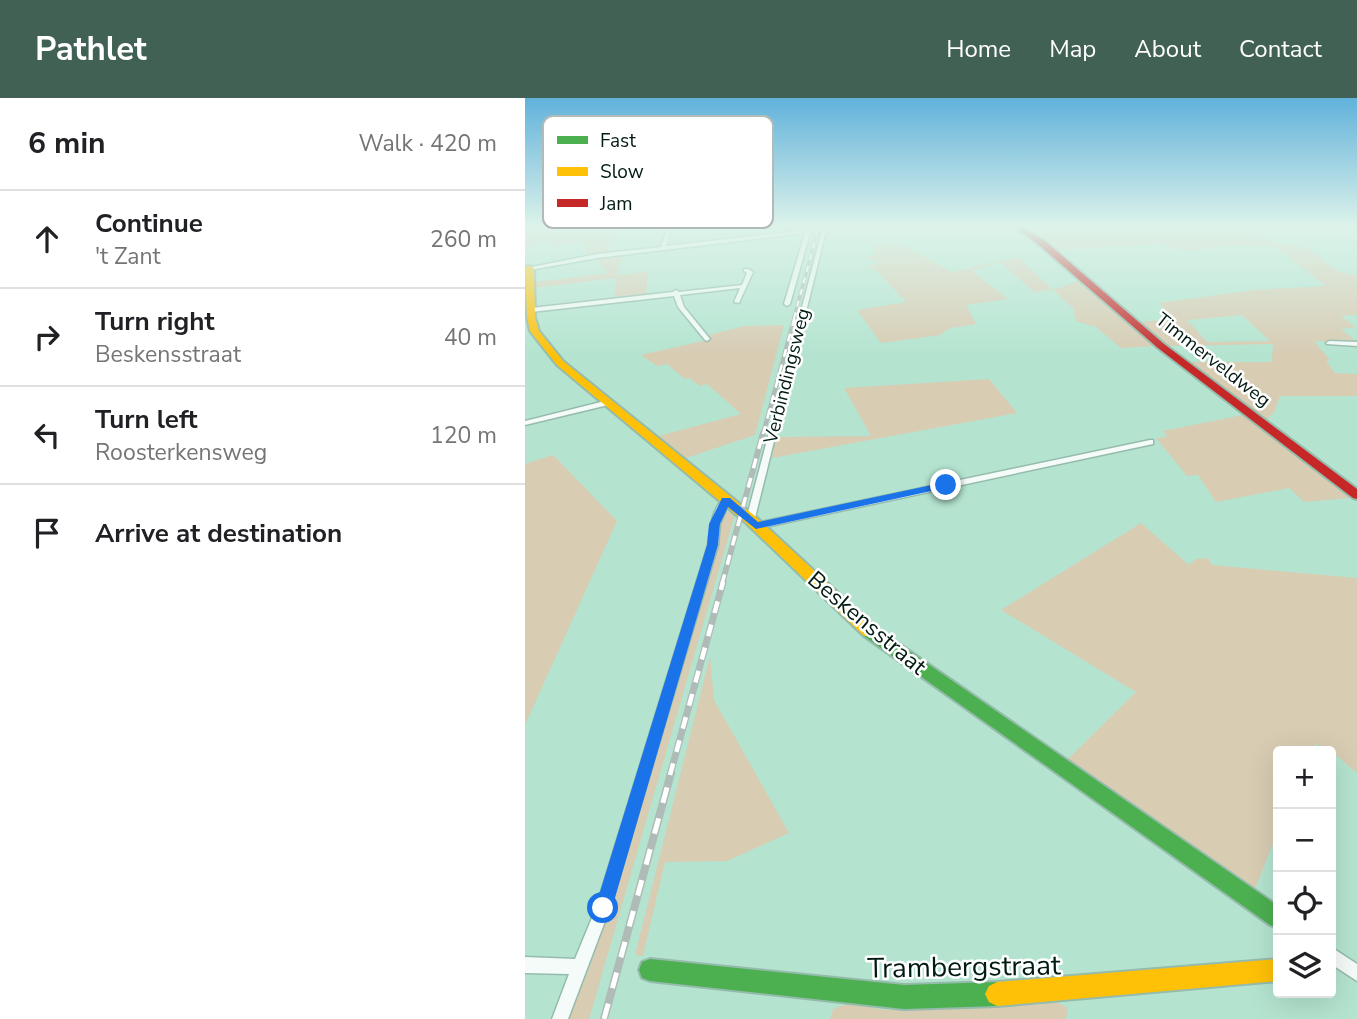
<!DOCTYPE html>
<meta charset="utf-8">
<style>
body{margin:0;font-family:"Nunito Sans",sans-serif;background:#f2f2f2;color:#202124}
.controls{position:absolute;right:21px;bottom:21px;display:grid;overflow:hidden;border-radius:7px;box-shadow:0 7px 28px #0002}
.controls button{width:63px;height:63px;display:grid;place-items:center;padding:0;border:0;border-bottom:2px solid #e0e0e0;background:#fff;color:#202124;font:35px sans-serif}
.stop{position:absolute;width:21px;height:21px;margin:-16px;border:5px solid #1a73e8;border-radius:50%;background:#fff}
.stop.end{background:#1a73e8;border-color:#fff;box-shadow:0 2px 7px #0008}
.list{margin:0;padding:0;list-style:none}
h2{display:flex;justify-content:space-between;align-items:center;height:91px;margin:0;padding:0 28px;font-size:30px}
h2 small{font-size:23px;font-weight:400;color:#757577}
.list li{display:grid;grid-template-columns:46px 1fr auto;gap:21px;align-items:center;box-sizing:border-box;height:98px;padding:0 28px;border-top:2px solid #e0e0e0}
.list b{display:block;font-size:26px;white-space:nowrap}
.list p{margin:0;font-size:23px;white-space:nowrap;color:#757577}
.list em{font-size:23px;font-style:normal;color:#757577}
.icon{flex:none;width:38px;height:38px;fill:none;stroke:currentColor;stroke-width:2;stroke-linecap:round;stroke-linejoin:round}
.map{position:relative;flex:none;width:832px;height:921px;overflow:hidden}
header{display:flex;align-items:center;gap:42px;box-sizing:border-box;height:98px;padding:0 35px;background:#406154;color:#fff}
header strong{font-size:33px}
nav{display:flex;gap:38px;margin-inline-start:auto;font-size:24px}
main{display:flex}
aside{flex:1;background:#fff}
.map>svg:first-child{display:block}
</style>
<header>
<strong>Pathlet</strong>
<nav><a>Home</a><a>Map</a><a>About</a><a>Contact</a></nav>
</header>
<main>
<aside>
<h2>6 min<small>Walk · 420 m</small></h2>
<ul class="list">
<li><svg class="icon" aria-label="ahead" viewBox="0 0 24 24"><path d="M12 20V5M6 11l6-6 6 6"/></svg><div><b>Continue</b><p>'t Zant</p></div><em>260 m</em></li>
<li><svg class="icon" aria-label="right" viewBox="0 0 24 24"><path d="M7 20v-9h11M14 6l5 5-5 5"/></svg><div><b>Turn right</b><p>Beskensstraat</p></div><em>40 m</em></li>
<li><svg class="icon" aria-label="left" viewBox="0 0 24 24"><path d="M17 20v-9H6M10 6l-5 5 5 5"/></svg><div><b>Turn left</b><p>Roosterkensweg</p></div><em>120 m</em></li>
<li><svg class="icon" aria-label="arrive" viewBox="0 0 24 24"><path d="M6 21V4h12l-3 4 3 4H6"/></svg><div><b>Arrive at destination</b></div></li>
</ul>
</aside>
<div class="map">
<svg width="832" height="921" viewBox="0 0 832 921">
<rect width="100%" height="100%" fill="#b4e4d0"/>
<g fill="#d8ccb3" fill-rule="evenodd">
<path d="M 0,128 L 89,128 L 83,155 L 62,158 L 57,143 L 24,149 L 28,141 L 11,142 L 11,148 L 0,149 Z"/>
<path d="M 496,128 L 630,128 L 639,134 L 675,132 L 671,128 L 777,128 L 780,130 L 774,131 L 783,137 L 766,134 L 734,134 L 737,138 L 731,138 C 744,147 759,143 774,148 C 798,154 801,176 832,177 L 832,217 L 816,218 L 831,229 L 816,231 L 832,244 L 789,243 L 805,262 L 801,263 L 810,275 L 832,276 L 832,298 L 755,298 L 749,314 L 742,321 L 666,264 L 747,264 L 748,246 L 644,248 L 615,224 L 649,221 L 634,205 L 729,192 L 801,188 L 750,149 L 712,147 L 661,153 L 637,146 L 530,152 ZM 717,217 L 745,243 L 682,244 L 662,222 Z"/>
<path d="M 372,144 L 427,174 L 493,159 L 528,192 L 552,183 L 629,248 L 596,250 L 571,229 L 551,223 L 548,210 L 528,192 L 509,194 L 475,164 L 447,173 L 483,201 L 441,207 L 451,226 L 425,230 L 415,237 L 356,245 L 332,212 L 381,204 L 355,176 L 343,168 L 354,165 L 341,159 L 354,155 L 348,154 L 348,147 Z"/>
<path d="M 98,156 L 92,177 L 123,174 L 121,196 L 89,199 L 91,180 L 9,190 L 10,184 L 83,175 L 70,160 Z"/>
<path d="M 259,227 L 230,337 L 158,361 L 130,339 L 216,316 L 182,286 L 175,288 L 164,280 L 160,281 L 142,266 L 132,268 L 116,257 L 182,242 L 184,237 L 219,228 Z"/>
<path d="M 464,281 L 492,315 L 247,360 L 251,339 L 346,338 L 319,290 Z"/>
<path d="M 718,317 L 721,319 L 825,400 L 779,404 L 764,390 L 691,404 L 673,377 L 662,378 L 631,340 L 642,339 L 638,333 Z"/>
<path d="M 28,357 L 92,423 L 0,627 L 0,366 Z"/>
<path d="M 199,412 L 210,416 L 64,921 L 42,921 L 62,876 L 90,795 Z"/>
<path d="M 616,425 L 664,467 L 671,461 L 683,460 L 687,467 L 832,480 L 832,675 L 806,653 L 791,646 L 783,653 L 753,653 L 753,733 L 729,793 L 541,663 L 611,594 L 476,512 Z"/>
<path d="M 185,558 L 189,602 L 264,735 L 202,763 L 140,764 L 118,858 L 110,857 Z"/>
<path d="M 524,900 L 543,910 L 541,921 L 305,921 L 308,911 C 326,901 346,912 366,912 C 419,912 471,905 524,900 Z"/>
</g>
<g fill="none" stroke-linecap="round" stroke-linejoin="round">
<defs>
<g id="street">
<path d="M 143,128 L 147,128 L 141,148 L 280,132 L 282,128 L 286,128 L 285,132 L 330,128 L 301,133 L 229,424 L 223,424 L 221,422 L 297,133 L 285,135 L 265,206 L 262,208 L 259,206 L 280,135 L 72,160 L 5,172 L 2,170 L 72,156 L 136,149 Z"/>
<path d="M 825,128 L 832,129 L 832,132 Z"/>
<path d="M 219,171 L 223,171 L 228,174 L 214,205 L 209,204 L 215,190 L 155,197 L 159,209 L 185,241 L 182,243 L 180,242 L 153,209 L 149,198 L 6,214 L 3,212 L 6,210 L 148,194 L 151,192 L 154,194 L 217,187 L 222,175 L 219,173 Z"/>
<path d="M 804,243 L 832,244 L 832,248 L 802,246 L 801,245 Z"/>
<path d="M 80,303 L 83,303 L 83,307 L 0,327 L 0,323 Z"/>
<path d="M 625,342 L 628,342 L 628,346 L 231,431 L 226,428 L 231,425 Z"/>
<path d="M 201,399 L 205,402 L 195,426 L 193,447 L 85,810 L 43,921 L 27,921 L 44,876 L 0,875 L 0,859 L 50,861 L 71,810 L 183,447 C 185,431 187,408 201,399 Z"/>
<path d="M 806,849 L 832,866 L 832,883 L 806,866 Z"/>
</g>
<g id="fast">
<path d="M 345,529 L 351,530 L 753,808 L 753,830 L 745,827 L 339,538 L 337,534 L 339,530 Z"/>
<path d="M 125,861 L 379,887 L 472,884 L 480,888 L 484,896 L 480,904 L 472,908 L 379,911 L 125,883 L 117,880 L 114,872 L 117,864 Z"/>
</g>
<g id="slow">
<path d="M 5,168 L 9,170 L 10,219 L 14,233 L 38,263 L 231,419 L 351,530 L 353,534 L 351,538 L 339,538 L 221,425 L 32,267 L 5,233 L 2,219 L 0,169 Z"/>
<path d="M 753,861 L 753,883 L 472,908 L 464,904 L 460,896 L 464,888 L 472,884 Z"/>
</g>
<path id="jam" d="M 488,128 L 496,128 L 520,143 L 639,246 L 832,391 L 832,401 L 828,400 L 633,250 L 514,147 Z"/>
</defs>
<use href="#street" stroke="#95bbac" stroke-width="3"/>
<use href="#fast" stroke="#95bbac" stroke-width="4"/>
<use href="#slow" stroke="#95bbac" stroke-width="4"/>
<use href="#jam" stroke="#95bbac" stroke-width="4"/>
<use href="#street" fill="#f4fbf8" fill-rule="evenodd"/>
<use href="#fast" fill="#4caf50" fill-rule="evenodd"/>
<use href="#slow" fill="#ffc107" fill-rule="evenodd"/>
<use href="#jam" fill="#c62828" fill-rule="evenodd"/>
<defs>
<path id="rail-far4" d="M 269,220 L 294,128"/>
<path id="rail-far3" d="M 238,336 L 270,218"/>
<path id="rail-far2" d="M 197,486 L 238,335"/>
<path id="rail-far1" d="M 145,677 L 198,484"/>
<path id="rail" d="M 79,921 L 146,675"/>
</defs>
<use href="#rail-far4" stroke="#afbbb6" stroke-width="3.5"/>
<use href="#rail-far3" stroke="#afbbb6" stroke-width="4.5"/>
<use href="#rail-far2" stroke="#afbbb6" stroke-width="6"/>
<use href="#rail-far1" stroke="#afbbb6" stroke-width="7"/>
<use href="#rail" stroke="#afbbb6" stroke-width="8"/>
<use href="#rail-far4" stroke="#fff" stroke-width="2" stroke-dasharray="6" stroke-linecap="butt"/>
<use href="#rail-far3" stroke="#fff" stroke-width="2.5" stroke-dasharray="8" stroke-linecap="butt"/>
<use href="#rail-far2" stroke="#fff" stroke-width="3.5" stroke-dasharray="10" stroke-linecap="butt"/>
<use href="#rail-far1" stroke="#fff" stroke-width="4.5" stroke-dasharray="12" stroke-linecap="butt"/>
<use href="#rail" stroke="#fff" stroke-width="5" stroke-dasharray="16" stroke-linecap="butt"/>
</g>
<linearGradient id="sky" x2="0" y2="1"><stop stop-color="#61b2db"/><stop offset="0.5" stop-color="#ddf3ea"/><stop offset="1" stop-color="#ddf3ea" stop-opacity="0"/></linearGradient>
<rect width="832" height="257" fill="url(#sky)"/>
<path fill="#1a73e8" d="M 421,384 L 425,389 L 231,431 L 203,409 L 195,426 L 193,447 L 87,810 L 84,816 L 72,816 L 70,810 L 182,447 L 184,426 L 197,400 L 205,400 L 233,424 Z"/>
<g text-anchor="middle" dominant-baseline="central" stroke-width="5" stroke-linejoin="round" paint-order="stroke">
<g font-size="19" fill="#011b12" stroke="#fff">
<text transform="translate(688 262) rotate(38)">Timmerveldweg</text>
<text transform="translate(262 278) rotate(-76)">Verbindingsweg</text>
</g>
<g font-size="23" fill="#011b12" stroke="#fff">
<text transform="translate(342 525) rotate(40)">Beskensstraat</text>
</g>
<g font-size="28" fill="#011b12" stroke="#fff">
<text transform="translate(439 869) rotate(-1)">Trambergstraat</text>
</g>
</g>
<rect x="18" y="18" width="230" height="112" rx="10" fill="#fff" stroke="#b3bbb8" stroke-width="2"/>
<rect x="32" y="38" width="31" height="8" fill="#4caf50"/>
<rect x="32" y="69" width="31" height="9" fill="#ffc107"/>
<rect x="32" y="101" width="31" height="8" fill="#c62828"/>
<g font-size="19" fill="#011b12">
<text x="75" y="49">Fast</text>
<text x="75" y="80">Slow</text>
<text x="75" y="112">Jam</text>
</g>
</svg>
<div class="controls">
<button>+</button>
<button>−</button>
<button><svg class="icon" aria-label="locate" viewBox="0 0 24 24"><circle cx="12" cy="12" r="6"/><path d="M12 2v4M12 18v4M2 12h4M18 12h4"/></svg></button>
<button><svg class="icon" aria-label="layers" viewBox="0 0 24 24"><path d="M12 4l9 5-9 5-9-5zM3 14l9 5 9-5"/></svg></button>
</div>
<div class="stop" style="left:78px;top:810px"></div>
<div class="stop end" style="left:421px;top:387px"></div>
</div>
</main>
